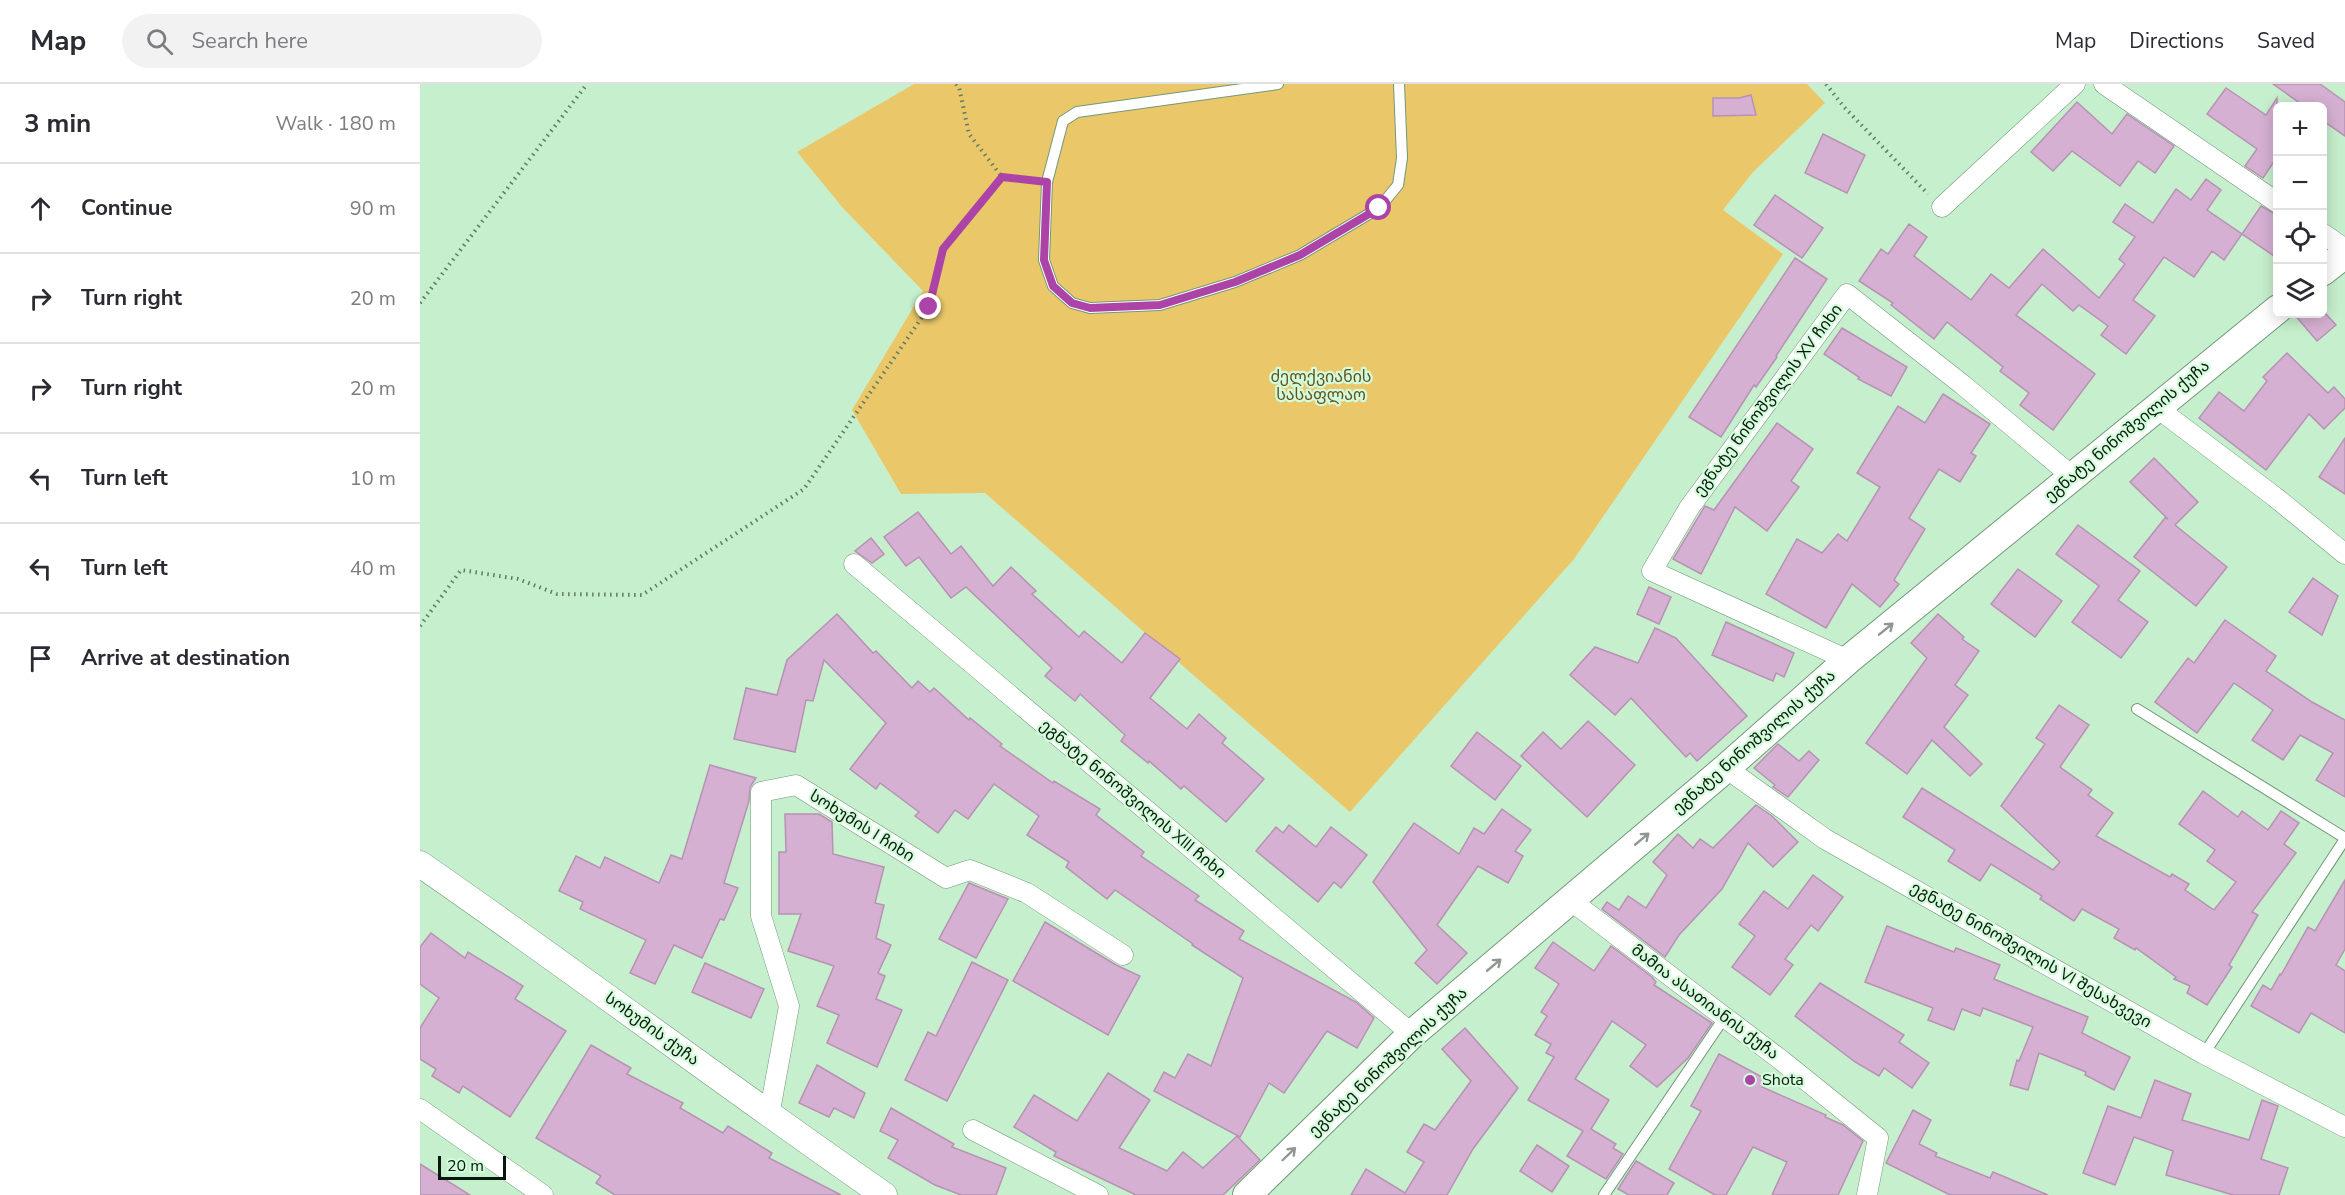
<!DOCTYPE html>
<meta charset="utf-8">
<style>
body{margin:0;font-family:"Nunito Sans","Noto Sans Georgian",sans-serif;background:#f2f2f3;color:#2b2b33}
.controls{position:absolute;right:18px;top:18px;display:grid;overflow:hidden;border-radius:9px;box-shadow:0 3px 15px #0003}
.controls button{width:54px;height:54px;display:grid;place-items:center;padding:0;border:0;border-bottom:2px solid #e1e1e2;background:#fff;color:#2b2b33;font:30px sans-serif}
.scale{position:absolute;left:18px;bottom:15px;width:68px;box-sizing:border-box;padding-left:6px;border:3px solid #09180d;border-top:0;font-size:16px;line-height:21px;white-space:nowrap;color:#09180d;-webkit-text-stroke:4px #d3fcda;paint-order:stroke}
.stop{position:absolute;width:18px;height:18px;margin:-14px;border:4px solid #ac44a7;border-radius:50%;background:#fff}
.stop.end{background:#ac44a7;border-color:#fff;box-shadow:0 2px 6px #0008}
.list{margin:0;padding:0;list-style:none}
h2{display:flex;justify-content:space-between;align-items:center;height:78px;margin:0;padding:0 24px;font-size:26px}
h2 small{font-size:20px;font-weight:400;color:#7c7c81}
.list li{display:grid;grid-template-columns:39px 1fr auto;gap:18px;align-items:center;box-sizing:border-box;height:90px;padding:0 24px;border-top:2px solid #e1e1e2}
.list b{display:block;font-size:22px;white-space:nowrap}
.list em{font-size:20px;font-style:normal;color:#7c7c81}
.icon{flex:none;width:33px;height:33px;fill:none;stroke:currentColor;stroke-width:2;stroke-linecap:round;stroke-linejoin:round}
.map{position:relative;flex:none;width:1925px;height:1111px;overflow:hidden}
header{display:flex;align-items:center;gap:36px;box-sizing:border-box;height:84px;padding:0 30px;background:#fff;border-bottom:2px solid #e1e1e2}
header strong{font-size:28px}
nav{display:flex;gap:33px;margin-inline-start:auto;font-size:21px}
.search{width:420px;height:54px;background:#f2f2f3;display:flex;align-items:center;gap:15px;box-sizing:border-box;padding:0 21px;border-radius:33px;color:#7c7c81;font-size:22px}
main{display:flex}
aside{flex:1;background:#fff}
.map>svg:first-child{display:block}
</style>
<header>
<strong>Map</strong>
<div class="search"><svg class="icon" aria-label="search" viewBox="0 0 24 24"><circle cx="10" cy="10" r="6"/><path d="M15 15l6 6"/></svg>Search here</div>
<nav><a>Map</a><a>Directions</a><a>Saved</a></nav>
</header>
<main>
<aside>
<h2>3 min<small>Walk · 180 m</small></h2>
<ul class="list">
<li><svg class="icon" aria-label="ahead" viewBox="0 0 24 24"><path d="M12 20V5M6 11l6-6 6 6"/></svg><div><b>Continue</b></div><em>90 m</em></li>
<li><svg class="icon" aria-label="right" viewBox="0 0 24 24"><path d="M7 20v-9h11M14 6l5 5-5 5"/></svg><div><b>Turn right</b></div><em>20 m</em></li>
<li><svg class="icon" aria-label="right" viewBox="0 0 24 24"><path d="M7 20v-9h11M14 6l5 5-5 5"/></svg><div><b>Turn right</b></div><em>20 m</em></li>
<li><svg class="icon" aria-label="left" viewBox="0 0 24 24"><path d="M17 20v-9H6M10 6l-5 5 5 5"/></svg><div><b>Turn left</b></div><em>10 m</em></li>
<li><svg class="icon" aria-label="left" viewBox="0 0 24 24"><path d="M17 20v-9H6M10 6l-5 5 5 5"/></svg><div><b>Turn left</b></div><em>40 m</em></li>
<li><svg class="icon" aria-label="arrive" viewBox="0 0 24 24"><path d="M6 21V4h12l-3 4 3 4H6"/></svg><div><b>Arrive at destination</b></div></li>
</ul>
</aside>
<div class="map">
<svg width="1925" height="1111" viewBox="0 0 1925 1111">
<rect width="100%" height="100%" fill="#c6efcd"/>
<path fill="#eac86a" d="M 494,0 L 1387,0 L 1405,19 L 1333,88 L 1303,126 L 1363,170 L 1154,475 L 930,728 L 565,409 L 481,410 L 432,326 L 503,207 L 423,124 L 377,68 Z"/>
<g fill="#d5b0d2" stroke="#b792b3" stroke-width="1.5">
<path d="M 1853,0 L 1900,0 L 1925,18 L 1925,52 L 1902,36 L 1902,22 L 1884,22 Z"/>
<path d="M 1806,4 L 1846,31 L 1857,14 L 1857,73 L 1843,94 L 1825,82 L 1837,65 L 1787,30 Z"/>
<path d="M 1331,11 L 1336,31 L 1293,32 L 1293,14 L 1319,14 Z"/>
<path d="M 1657,18 L 1692,50 L 1707,30 L 1754,62 L 1735,89 L 1718,77 L 1700,102 L 1652,67 L 1633,87 L 1611,68 Z"/>
<path d="M 1403,50 L 1445,71 L 1427,109 L 1385,89 Z"/>
<path d="M 1786,95 L 1801,106 L 1787,126 L 1822,150 L 1804,176 L 1792,167 L 1774,193 L 1744,173 L 1713,216 L 1735,232 L 1706,270 L 1681,251 L 1688,242 L 1659,221 L 1653,227 L 1622,200 L 1596,231 L 1675,290 L 1633,346 L 1600,321 L 1609,309 L 1580,287 L 1583,283 L 1527,238 L 1514,255 L 1471,221 L 1473,219 L 1439,197 L 1461,165 L 1468,170 L 1489,140 L 1507,153 L 1494,172 L 1551,216 L 1571,190 L 1589,204 L 1623,165 L 1679,214 L 1705,180 L 1699,175 L 1715,153 L 1693,138 L 1705,120 L 1733,139 L 1756,105 L 1771,116 Z"/>
<path d="M 1355,111 L 1403,144 L 1382,174 L 1334,141 Z"/>
<path d="M 1841,122 L 1857,131 L 1857,174 L 1822,150 Z"/>
<path d="M 1375,174 L 1407,195 L 1356,272 L 1357,273 L 1336,303 L 1334,301 L 1301,353 L 1269,333 Z"/>
<path d="M 1874,230 L 1906,230 L 1916,241 L 1897,257 Z"/>
<path d="M 1422,244 L 1487,283 L 1471,312 L 1438,295 L 1439,293 L 1404,270 Z"/>
<path d="M 1867,269 L 1908,309 L 1914,303 L 1925,315 L 1925,324 L 1904,345 L 1889,330 L 1846,386 L 1779,334 L 1799,308 L 1824,327 L 1847,297 L 1843,293 Z"/>
<path d="M 1523,310 L 1570,340 L 1551,369 L 1556,372 L 1540,398 L 1519,385 L 1489,434 L 1505,445 L 1474,496 L 1479,500 L 1460,523 L 1432,500 L 1406,544 L 1346,510 L 1377,455 L 1402,469 L 1418,450 L 1427,457 L 1460,403 L 1437,389 L 1478,322 L 1505,339 Z"/>
<path d="M 1357,339 L 1393,365 L 1371,397 L 1379,403 L 1347,447 L 1315,423 L 1281,490 L 1253,475 L 1285,422 L 1294,426 Z"/>
<path d="M 1925,354 L 1925,410 L 1899,393 Z"/>
<path d="M 1734,374 L 1778,418 L 1755,441 L 1807,483 L 1776,522 L 1714,473 L 1745,434 L 1748,435 L 1710,398 Z"/>
<path d="M 498,428 L 531,470 L 541,462 L 573,502 L 591,483 L 616,507 L 612,510 L 659,553 L 664,547 L 702,579 L 725,549 L 760,575 L 730,614 L 767,645 L 779,630 L 806,654 L 802,659 L 844,695 L 806,738 L 764,702 L 761,705 L 729,677 L 728,679 L 701,657 L 705,651 L 660,610 L 655,617 L 625,592 L 632,584 L 546,503 L 531,514 L 499,473 L 486,482 L 464,453 Z"/>
<path d="M 1658,441 L 1720,487 L 1698,516 L 1728,538 L 1701,574 L 1652,538 L 1679,502 L 1636,470 Z"/>
<path d="M 451,454 L 464,470 L 452,479 L 435,467 Z"/>
<path d="M 1598,485 L 1642,517 L 1615,553 L 1571,520 Z"/>
<path d="M 1893,494 L 1918,512 L 1902,551 L 1869,528 Z"/>
<path d="M 1229,503 L 1251,513 L 1239,540 L 1217,530 Z"/>
<path d="M 417,530 L 453,569 L 456,567 L 492,604 L 498,597 L 510,608 L 514,604 L 549,636 L 550,634 L 582,660 L 580,662 L 633,699 L 634,697 L 680,725 L 676,731 L 724,768 L 721,772 L 779,812 L 775,816 L 824,847 L 819,855 L 936,918 L 954,934 L 937,964 L 907,947 L 864,1009 L 849,999 L 820,1053 L 734,1007 L 744,988 L 755,994 L 768,970 L 791,982 L 823,894 L 772,861 L 773,860 L 695,806 L 687,815 L 646,783 L 649,778 L 607,751 L 619,732 L 574,700 L 548,735 L 535,726 L 518,749 L 495,732 L 499,728 L 460,699 L 456,705 L 430,685 L 466,639 L 404,576 L 393,617 L 386,616 L 375,668 L 314,655 L 326,604 L 357,611 L 367,576 Z"/>
<path d="M 1518,530 L 1544,553 L 1542,555 L 1559,567 L 1535,601 L 1548,611 L 1524,643 L 1562,680 L 1550,692 L 1512,656 L 1487,690 L 1446,659 L 1507,574 L 1491,559 Z"/>
<path d="M 1805,536 L 1856,572 L 1846,587 L 1892,618 L 1925,636 L 1925,713 L 1896,696 L 1913,669 L 1880,651 L 1863,676 L 1832,656 L 1853,626 L 1814,599 L 1777,649 L 1735,618 L 1768,574 L 1774,579 Z"/>
<path d="M 1306,538 L 1374,569 L 1364,593 L 1356,589 L 1353,597 L 1292,571 Z"/>
<path d="M 1235,544 L 1256,554 L 1327,632 L 1277,677 L 1270,669 L 1266,673 L 1211,614 L 1195,631 L 1150,591 L 1175,563 L 1218,579 Z"/>
<path d="M 1639,621 L 1669,641 L 1640,683 L 1672,706 L 1668,711 L 1693,729 L 1676,752 L 1750,793 L 1752,790 L 1769,800 L 1765,806 L 1794,826 L 1816,798 L 1787,777 L 1795,766 L 1759,740 L 1783,707 L 1818,733 L 1822,727 L 1848,746 L 1861,727 L 1879,739 L 1864,760 L 1876,769 L 1832,828 L 1838,831 L 1809,881 L 1812,883 L 1787,921 L 1767,909 L 1770,902 L 1754,895 L 1756,893 L 1716,864 L 1715,866 L 1694,854 L 1699,845 L 1662,825 L 1654,837 L 1620,815 L 1622,812 L 1571,780 L 1560,797 L 1528,777 L 1535,766 L 1483,733 L 1502,704 L 1633,786 L 1640,778 L 1581,722 L 1625,660 L 1616,654 Z"/>
<path d="M 1168,637 L 1215,681 L 1167,733 L 1101,672 L 1123,648 L 1141,665 Z"/>
<path d="M 1057,648 L 1101,682 L 1075,716 L 1031,682 Z"/>
<path d="M 1358,660 L 1379,677 L 1389,667 L 1399,676 L 1368,713 L 1353,703 L 1355,701 L 1334,684 Z"/>
<path d="M 290,681 L 336,694 L 330,703 L 329,717 L 304,799 L 318,804 L 304,836 L 300,835 L 282,874 L 254,861 L 235,900 L 210,889 L 226,856 L 160,825 L 163,818 L 139,807 L 156,772 L 180,784 L 185,773 L 239,799 L 251,771 L 262,775 Z"/>
<path d="M 1336,721 L 1352,732 L 1378,758 L 1353,783 L 1328,759 L 1302,805 L 1259,851 L 1245,873 L 1182,825 L 1187,818 L 1199,826 L 1208,812 L 1226,824 L 1247,791 L 1233,778 L 1258,750 L 1273,764 L 1280,755 L 1293,764 Z"/>
<path d="M 1082,725 L 1111,746 L 1095,767 L 1103,772 L 1088,799 L 1058,782 L 1017,841 L 1047,869 L 1017,900 L 995,879 L 1007,866 L 953,798 L 994,739 L 1039,770 L 1054,744 L 1064,750 Z"/>
<path d="M 365,730 L 399,730 L 412,738 L 413,770 L 464,783 L 455,819 L 464,821 L 456,854 L 471,861 L 458,889 L 465,892 L 456,915 L 482,926 L 457,983 L 407,959 L 419,931 L 397,922 L 414,882 L 368,867 L 381,830 L 359,830 L 359,768 L 366,768 Z"/>
<path d="M 869,741 L 896,763 L 911,743 L 947,771 L 921,804 L 914,798 L 898,818 L 836,767 L 856,743 L 863,749 Z"/>
<path d="M 1393,791 L 1423,813 L 1398,847 L 1391,841 L 1365,875 L 1373,881 L 1350,911 L 1312,883 L 1335,852 L 1319,840 L 1344,807 L 1368,825 Z"/>
<path d="M 1925,796 L 1925,865 L 1916,881 L 1925,887 L 1925,949 L 1891,929 L 1879,949 L 1831,922 L 1843,901 L 1851,906 L 1860,890 L 1861,891 L 1888,843 L 1895,847 Z"/>
<path d="M 549,799 L 588,815 L 556,874 L 519,855 Z"/>
<path d="M 625,838 L 696,881 L 720,892 L 688,951 L 593,897 Z"/>
<path d="M 1467,842 L 1534,868 L 1536,864 L 1580,881 L 1574,895 L 1668,933 L 1662,949 L 1710,973 L 1694,1006 L 1665,991 L 1666,988 L 1619,969 L 1608,1006 L 1590,1001 L 1597,976 L 1599,977 L 1613,943 L 1563,924 L 1560,932 L 1542,925 L 1534,946 L 1508,936 L 1513,924 L 1445,898 Z"/>
<path d="M 11,849 L 45,874 L 48,868 L 103,902 L 95,915 L 146,947 L 90,1033 L 43,1002 L 39,1009 L 12,992 L 16,985 L 0,975 L 0,944 L 19,914 L 0,900 L 0,863 Z"/>
<path d="M 1133,858 L 1174,887 L 1191,862 L 1232,893 L 1236,898 L 1234,901 L 1292,939 L 1268,974 L 1237,1003 L 1210,982 L 1226,961 L 1192,937 L 1155,995 L 1189,1016 L 1171,1045 L 1196,1060 L 1193,1064 L 1203,1070 L 1186,1095 L 1147,1072 L 1163,1047 L 1108,1016 L 1134,973 L 1126,969 L 1131,960 L 1115,951 L 1127,932 L 1121,928 L 1139,900 L 1115,884 Z"/>
<path d="M 552,878 L 588,896 L 527,1017 L 485,996 L 508,948 L 516,952 Z"/>
<path d="M 285,879 L 344,905 L 331,934 L 272,908 Z"/>
<path d="M 1400,899 L 1484,951 L 1479,958 L 1509,979 L 1492,1004 L 1464,984 L 1459,992 L 1435,978 L 1375,932 Z"/>
<path d="M 1045,944 L 1098,1004 L 1053,1065 L 1027,1111 L 931,1111 L 946,1085 L 985,1109 L 1004,1078 L 987,1068 L 1004,1040 L 1015,1046 L 1051,997 L 1022,965 Z"/>
<path d="M 171,961 L 211,984 L 207,990 L 263,1019 L 260,1024 L 303,1049 L 308,1042 L 352,1069 L 349,1074 L 421,1111 L 195,1111 L 176,1099 L 181,1092 L 116,1054 Z"/>
<path d="M 1299,970 L 1346,995 L 1342,1003 L 1406,1031 L 1405,1033 L 1423,1041 L 1443,1057 L 1418,1111 L 1352,1111 L 1367,1078 L 1333,1063 L 1306,1111 L 1295,1111 L 1249,1085 L 1281,1027 L 1271,1022 Z"/>
<path d="M 397,981 L 445,1009 L 434,1034 L 414,1024 L 409,1033 L 379,1019 Z"/>
<path d="M 688,989 L 730,1016 L 699,1064 L 747,1087 L 763,1068 L 783,1084 L 817,1052 L 840,1076 L 803,1111 L 716,1111 L 634,1072 L 636,1068 L 594,1043 L 614,1011 L 657,1037 Z"/>
<path d="M 1735,996 L 1771,1010 L 1762,1036 L 1829,1056 L 1842,1016 L 1858,1022 L 1841,1075 L 1868,1084 L 1859,1111 L 1813,1111 L 1746,1091 L 1753,1067 L 1714,1053 L 1695,1101 L 1663,1089 L 1688,1022 L 1721,1034 Z"/>
<path d="M 471,1024 L 534,1060 L 532,1063 L 586,1084 L 576,1111 L 541,1111 L 515,1101 L 468,1074 L 478,1056 L 460,1047 Z"/>
<path d="M 1493,1026 L 1511,1036 L 1499,1060 L 1517,1069 L 1515,1072 L 1570,1094 L 1573,1088 L 1628,1111 L 1530,1111 L 1466,1079 Z"/>
<path d="M 1117,1061 L 1149,1082 L 1132,1108 L 1100,1087 Z"/>
<path d="M 1216,1077 L 1254,1099 L 1247,1111 L 1209,1111 L 1198,1105 Z"/>
<path d="M 0,1080 L 50,1111 L 0,1111 Z"/>
</g>
<g fill="none" stroke-linecap="round" stroke-linejoin="round">
<defs>
<g id="service">
<path d="M 858,0 L 657,28 L 643,37 L 627,98 L 624,176 L 633,202 L 652,219 L 670,224 L 740,221 L 815,198 L 880,171 L 959,124 L 978,101 L 982,74 L 979,0"/>
<path d="M 1717,625 L 1925,754"/>
<path d="M 1784,970 L 1925,755"/>
<path d="M 1184,1111 L 1304,934"/>
</g>
<g id="minor">
<path d="M 1684,0 L 1858,119"/>
<path d="M 1522,123 L 1655,0"/>
<path d="M 1902,149 L 1925,165"/>
<path d="M 1736,323 L 1855,413 L 1925,470"/>
<path d="M 434,480 L 992,950"/>
<path d="M 1428,576 L 1232,487 L 1269,424 L 1427,210 L 1543,301 L 1653,393"/>
<path d="M 1306,684 L 1405,755 L 1784,970 L 1925,1043"/>
<path d="M 1150,816 L 1361,976 L 1458,1054 L 1447,1111"/>
<path d="M 0,1025 L 123,1111"/>
<path d="M 349,1032 L 369,922 L 341,832 L 341,708 L 376,701 L 526,794 L 550,786 L 607,809 L 703,871"/>
<path d="M 553,1046 L 678,1111"/>
</g>
<path id="tertiary" d="M 0,780 C 156,888 308,1003 464,1111"/>
<g id="secondary">
<path d="M 1902,188 L 1925,170"/>
<path d="M 827,1111 L 992,950 L 1306,684 L 1428,576 L 1858,225"/>
</g>
</defs>
<use href="#service" stroke="#729879" stroke-width="12"/>
<use href="#minor" stroke="#729879" stroke-width="21"/>
<use href="#tertiary" stroke="#729879" stroke-width="27"/>
<use href="#secondary" stroke="#729879" stroke-width="30"/>
<g stroke="#607b65" stroke-width="4" stroke-dasharray="1.5 4.5" stroke-linecap="butt">
<path d="M 536,0 L 539,3 L 549,50 L 582,93 L 611,97"/>
<path d="M 1406,0 L 1424,23 L 1508,110"/>
<path d="M 0,219 L 167,0"/>
<path d="M 0,542 L 41,486 L 98,495 L 137,510 L 222,511 L 384,405 L 509,223 L 523,165 L 582,93"/>
</g>
<use href="#service" stroke="#fff" stroke-width="10"/>
<use href="#minor" stroke="#fff" stroke-width="20"/>
<use href="#tertiary" stroke="#fff" stroke-width="26"/>
<use href="#secondary" stroke="#fff" stroke-width="28"/>
</g>
<defs><path id="oneway-shaft" d="M-6 0H5M1.5-3L5.5 0L1.5 3" fill="none" stroke-width="1.6" stroke-linecap="round" stroke-linejoin="round" transform="scale(1.5)"/></defs>
<g stroke="#909792">
<use href="#oneway-shaft" transform="translate(1466 545) rotate(-39)"/>
<use href="#oneway-shaft" transform="translate(1222 755) rotate(-40)"/>
<use href="#oneway-shaft" transform="translate(1074 881) rotate(-40)"/>
<use href="#oneway-shaft" transform="translate(869 1070) rotate(-44)"/>
</g>
<g fill="none" stroke-linecap="round" stroke-linejoin="round">
<path stroke="#ac44a7" stroke-width="8" d="M 509,223 L 523,165 L 582,93 L 627,98 L 624,176 L 633,202 L 652,219 L 670,224 L 740,221 L 815,198 L 880,171 L 959,124"/>
</g>
<circle fill="#ac44a7" stroke="#d3fcda" stroke-width="2" cx="1330" cy="996" r="6"/>
<g text-anchor="middle" dominant-baseline="central" stroke-width="4.5" stroke-linejoin="round" paint-order="stroke">
<g font-size="16" fill="#625122" stroke="#d3fcda">
<text x="901" y="293">ძელქვიანის<tspan x="901" dy="18">სასაფლაო</tspan></text>
</g>
<g font-size="16" fill="#09180d" stroke="#d3fcda">
<text transform="translate(1348 316) rotate(-53)">ეგნატე ნინოშვილის XV ჩიხი</text>
<text transform="translate(1707 347) rotate(-40)">ეგნატე ნინოშვილის ქუჩა</text>
<text transform="translate(1334 658) rotate(-41)">ეგნატე ნინოშვილის ქუჩა</text>
<text transform="translate(713 715) rotate(40)">ეგნატე ნინოშვილის XIII ჩიხი</text>
<text transform="translate(442 742) rotate(32)">სოხუმის I ჩიხი</text>
<text transform="translate(1611 871) rotate(30)">ეგნატე ნინოშვილის VI შესახვევი</text>
<text transform="translate(1285 918) rotate(37)">მამია ასათიანის ქუჩა</text>
<text transform="translate(232 945) rotate(36)">სოხუმის ქუჩა</text>
<text transform="translate(968 978) rotate(-43)">ეგნატე ნინოშვილის ქუჩა</text>
</g>
<g font-size="16" fill="#09180d" stroke="#d3fcda" text-anchor="start">
<text x="1342" y="996">Shota</text>
</g>
</g>
</svg>
<div class="controls">
<button>+</button>
<button>−</button>
<button><svg class="icon" aria-label="locate" viewBox="0 0 24 24"><circle cx="12" cy="12" r="6"/><path d="M12 2v4M12 18v4M2 12h4M18 12h4"/></svg></button>
<button><svg class="icon" aria-label="layers" viewBox="0 0 24 24"><path d="M12 4l9 5-9 5-9-5zM3 14l9 5 9-5"/></svg></button>
</div>
<div class="scale">20 m</div>
<div class="stop" style="left:959px;top:124px"></div>
<div class="stop end" style="left:509px;top:223px"></div>
</div>
</main>
